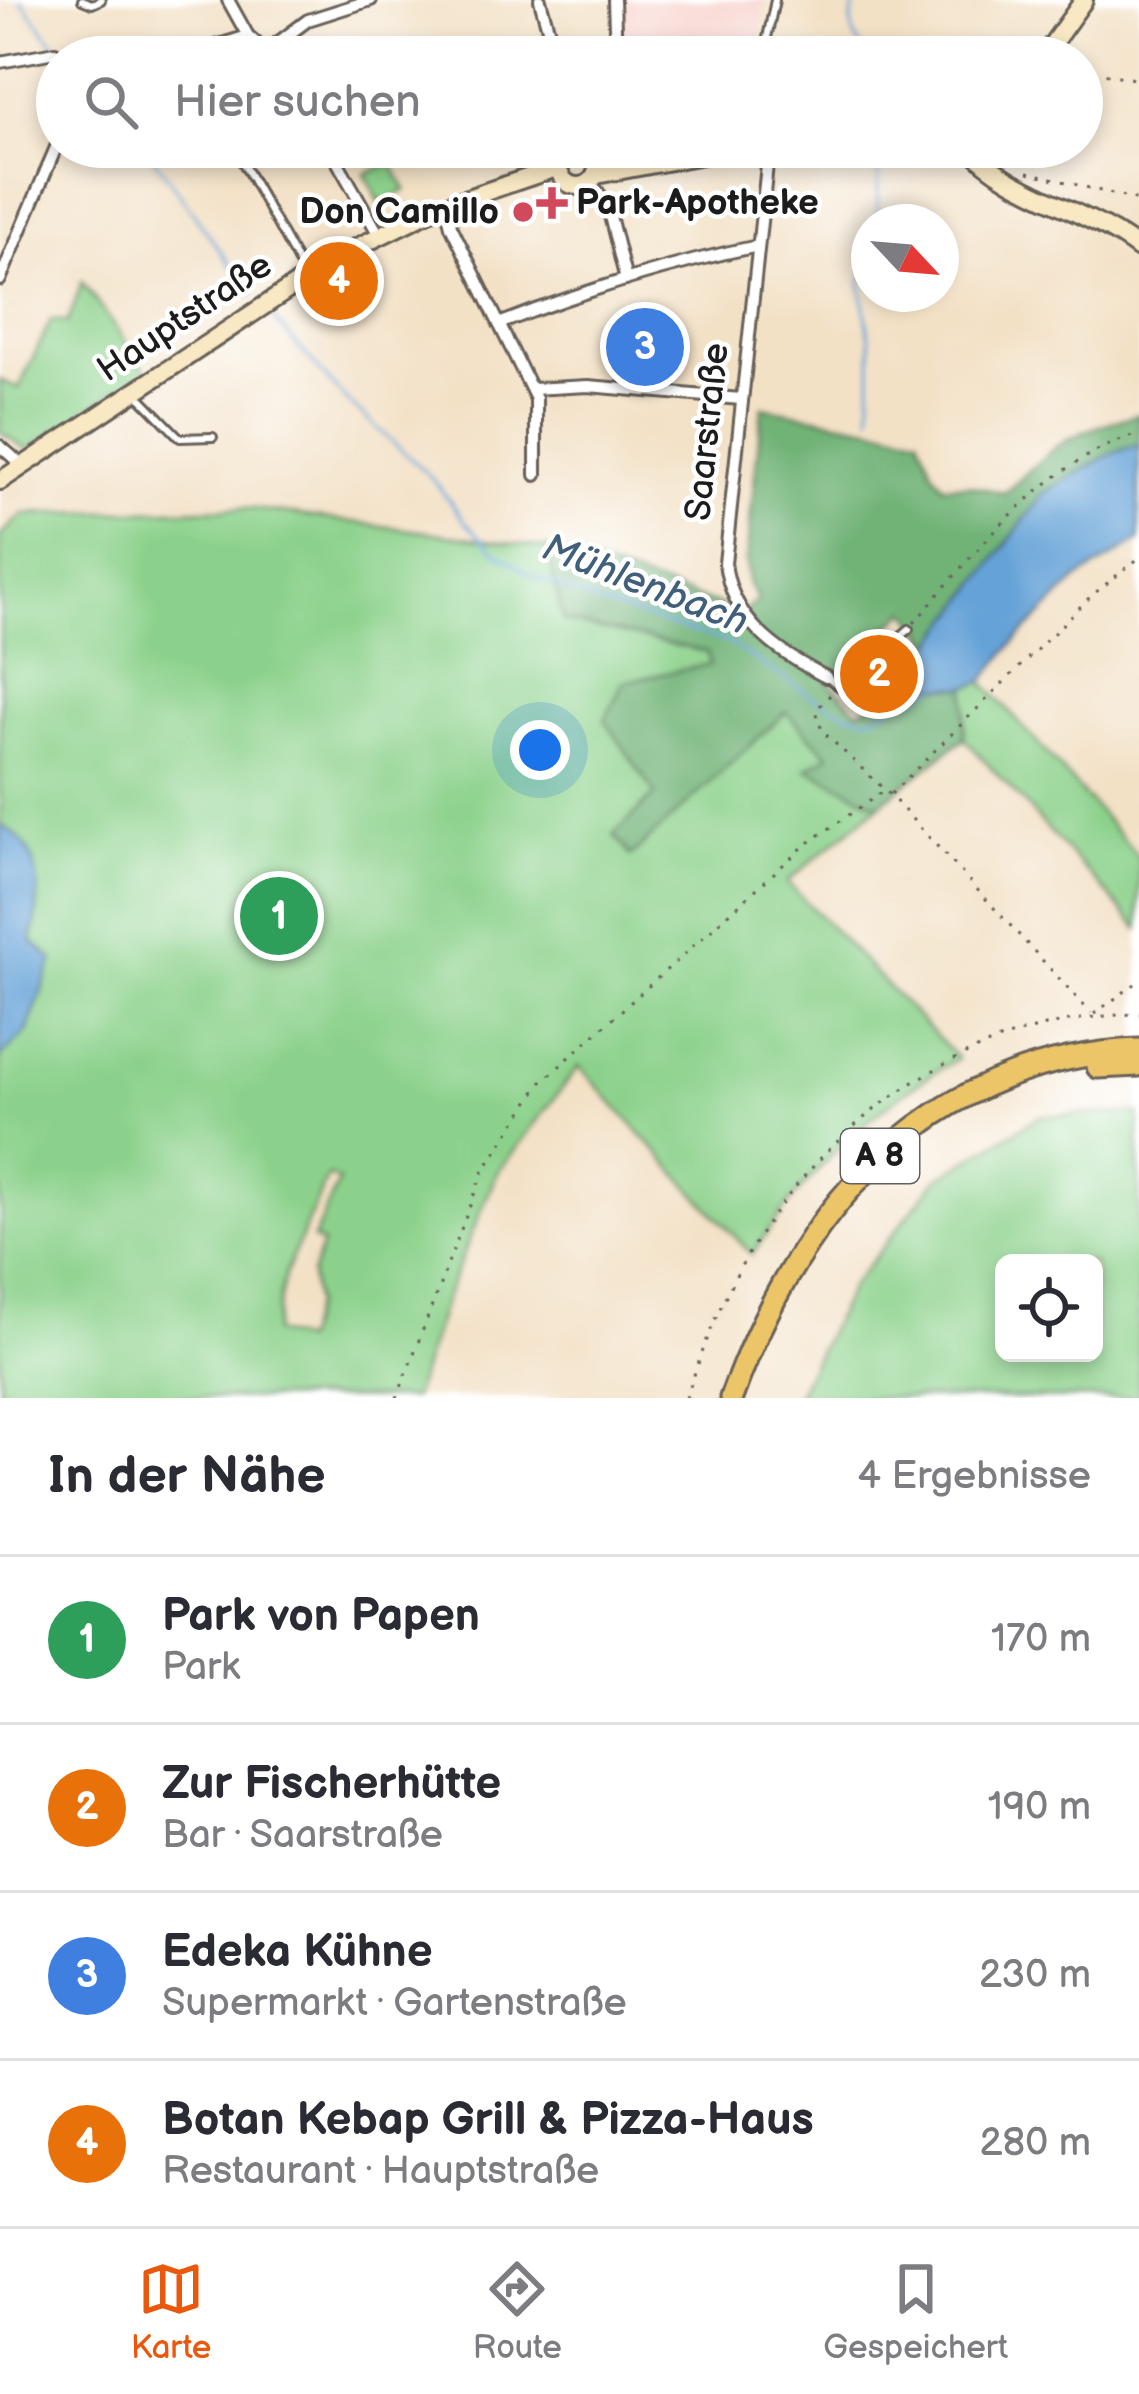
<!DOCTYPE html>
<html lang="de">
<meta charset="utf-8">
<style>
body{margin:0;font-family:"Balsamiq Sans",sans-serif;background:#f2f2f3;color:#2b2b33}
.controls{position:absolute;right:36px;bottom:36px;display:grid;overflow:hidden;border-radius:18px;box-shadow:0 6px 18px #0003}
.controls button{width:108px;height:108px;display:grid;place-items:center;padding:0;border:0;border-bottom:3px solid #e1e1e2;background:#fff;color:#2b2b33;font:60px sans-serif}
.compass{position:absolute;left:851px;top:204px;width:108px;height:108px;border-radius:50%;background:#fff;box-shadow:0 6px 18px #0003;rotate:116deg}
.you{position:absolute;left:540px;top:750px;width:42px;height:42px;margin:-30px;border:9px solid #fff;border-radius:50%;background:#1a73e8;box-shadow:0 0 0 18px #1a73e833}
.badge{display:grid;place-items:center;width:78px;height:78px;border-radius:50%;background:#ea580c;color:#fff;font-size:39px;font-weight:700}
.pin{position:absolute;translate:-50% -50%;border:6px solid #fff;box-shadow:0 3px 12px #0006}
.list{margin:0;padding:0;list-style:none}
h2{display:flex;justify-content:space-between;align-items:center;height:156px;margin:0;padding:0 48px;font-size:51px}
h2 small{font-size:39px;font-weight:400;color:#7c7c81}
.list li{display:grid;grid-template-columns:78px 1fr auto;gap:36px;align-items:center;box-sizing:border-box;height:168px;padding:0 48px;border-top:3px solid #e1e1e2}
.list b{display:block;font-size:45px;white-space:nowrap}
.list p{margin:0;font-size:39px;white-space:nowrap;color:#7c7c81}
.list em{font-size:39px;font-style:normal;color:#7c7c81}
.icon{flex:none;width:66px;height:66px;fill:none;stroke:currentColor;stroke-width:2;stroke-linecap:round;stroke-linejoin:round}
.map{position:relative;flex:none;width:1139px;height:1398px;overflow:hidden}
.search{position:absolute;background:#fff;box-shadow:0 6px 18px #0003;left:36px;right:36px;top:36px;height:132px;display:flex;align-items:center;gap:30px;box-sizing:border-box;padding:0 42px;border-radius:66px;color:#7c7c81;font-size:45px}
.sheet{height:828px;background:#fff}
nav{display:flex;justify-content:space-around;align-items:center;box-sizing:border-box;height:168px;border-top:3px solid #e1e1e2;background:#fff;font-size:33px;color:#7c7c81}
nav a{display:grid;justify-items:center;gap:6px}
nav .on{color:#ea580c}
.map>svg:first-child{display:block}
</style>
<div class="map">
<svg width="1139" height="1398" viewBox="0 0 1139 1398">
<rect width="100%" height="100%" fill="#fff"/>
<filter id="ink" filterUnits="userSpaceOnUse"><feTurbulence type="fractalNoise" baseFrequency=".00833" numOctaves="2"/><feDisplacementMap in="SourceGraphic" scale="24" xChannelSelector="R" yChannelSelector="G"/><feConvolveMatrix kernelMatrix="1 2 1 2 8 2 1 2 1" color-interpolation-filters="sRGB"/></filter>
<filter id="wash" filterUnits="userSpaceOnUse"><feTurbulence type="fractalNoise" baseFrequency=".004" numOctaves="4" result="noise"/><feDisplacementMap in="SourceGraphic" scale="48" xChannelSelector="R" yChannelSelector="G"/><feGaussianBlur stdDeviation="2.7" result="paint"/><feColorMatrix in="noise" values="0 0 0 0 0 0 0 0 0 0 0 0 0 0 0 0 0 1.4 0 .05"/><feComposite in="paint" operator="in"/></filter>
<g filter="url(#wash)">
<rect width="100%" height="100%" fill="#f3e1c6"/>
<path fill="#f7d0ca" d="M 619,0 L 765,0 L 756,57 L 625,57 Z"/>
<g fill="#8cd18b" stroke="#547654" stroke-width="3" fill-rule="evenodd">
<path d="M 392,163 L 406,190 L 380,203 L 365,174 Z"/>
<path d="M 82,282 L 147,371 L 28,450 L 0,432 L 0,380 L 19,388 L 51,320 L 68,322 Z"/>
<path d="M 246,508 L 547,548 L 563,621 L 707,652 L 786,712 L 829,755 L 808,769 L 879,805 L 787,882 L 958,1059 C 873,1105 805,1175 752,1255 L 579,1066 L 497,1173 L 446,1296 L 413,1398 L 0,1398 L 0,536 L 24,514 ZM 328,1176 L 339,1181 L 313,1239 L 322,1244 L 311,1275 L 314,1304 L 302,1341 L 273,1333 L 285,1274 Z"/>
<path d="M 983,682 L 1139,857 L 1139,929 L 964,738 L 966,687 Z"/>
<path d="M 1139,1113 L 1139,1398 L 795,1398 L 850,1288 L 937,1179 L 1040,1116 ZM 1004,1263 L 1094,1263 L 1094,1353 L 1004,1353 Z"/>
</g>
<path fill="#71b377" stroke="#46684a" stroke-width="3" d="M 762,407 L 919,436 L 933,472 L 943,485 L 970,485 L 1004,493 C 1023,479 1039,458 1056,447 C 1081,430 1111,422 1139,414 L 1139,445 L 1113,453 L 1044,493 L 933,644 L 907,611 L 828,681 L 858,711 L 925,680 L 937,687 L 966,687 L 964,738 L 879,805 L 807,768 L 829,755 L 786,712 L 631,856 L 614,835 L 655,794 L 605,720 L 623,682 L 710,664 L 707,652 L 563,621 L 547,548 L 741,612 L 758,601 L 748,583 L 746,562 Z"/>
<g fill="#65a2d7" stroke="#405f7a" stroke-width="3">
<path d="M 1139,445 L 1139,541 L 1078,579 L 1012,645 L 983,682 L 966,687 L 937,687 L 925,680 L 933,644 L 1044,493 L 1113,453 Z"/>
<path d="M 0,825 C 46,847 41,898 32,941 L 53,960 L 27,1032 L 0,1058 Z"/>
</g>
<g fill="none" stroke-linecap="round" stroke-linejoin="round">
<g stroke="#65a2d7" stroke-width="3">
<path d="M 21,0 L 55,45"/>
<path d="M 857,0 C 846,25 852,37 869,57"/>
<path d="M 146,147 L 252,295"/>
<path d="M 877,222 L 879,147"/>
<path d="M 869,259 L 861,283 L 871,347 L 871,416"/>
<path d="M 270,315 L 347,401 L 433,479 L 466,523 L 494,550 L 529,574 L 599,604 L 729,643 L 816,699 L 852,715 L 868,718 L 937,687"/>
</g>
</g>
</g>
<g filter="url(#ink)">
<g fill="none" stroke-linecap="round" stroke-linejoin="round">
<defs>
<g id="lane">
<path d="M 82,0 L 92,4 L 101,0"/>
<path d="M 497,57 L 550,40"/>
<path d="M 763,57 L 775,0"/>
<path d="M 234,147 L 304,273"/>
<path d="M 137,394 L 180,438 L 213,437"/>
<path d="M 826,677 L 840,687 L 909,629"/>
</g>
<g id="street">
<path d="M 228,0 L 248,36 L 273,57"/>
<path d="M 540,0 L 556,57"/>
<path d="M 614,0 L 616,57"/>
<path d="M 268,50 L 308,20 L 371,0"/>
<path d="M 180,57 L 248,36"/>
<path d="M 0,62 L 55,52"/>
<path d="M 329,147 L 379,235"/>
<path d="M 568,147 L 568,151"/>
<path d="M 581,147 L 582,149"/>
<path d="M 766,147 L 767,165 L 725,563 C 732,621 777,652 826,677"/>
<path d="M 590,182 L 607,204 L 626,280"/>
<path d="M 446,205 L 451,226 L 536,399 L 536,475"/>
<path d="M 0,280 L 57,145"/>
<path d="M 499,324 C 583,291 669,264 758,246"/>
<path d="M 532,389 L 588,386 L 741,399"/>
<path d="M 0,446 L 23,466"/>
</g>
<g id="secondary">
<path d="M 1043,57 L 1084,0"/>
<path d="M 969,147 C 1005,192 1090,210 1139,249"/>
<circle cx="578" cy="167" r="19"/>
<path d="M 596,175 L 746,147"/>
<path d="M 0,481 L 339,256 L 435,209 L 559,167"/>
</g>
<g id="highway">
<path d="M 1098,1067 L 1139,1065"/>
<path d="M 731,1398 C 800,1209 926,1059 1139,1050"/>
</g>
</defs>
<use href="#lane" stroke="#676158" stroke-width="12"/>
<use href="#street" stroke="#676158" stroke-width="16"/>
<use href="#secondary" stroke="#676158" stroke-width="22"/>
<use href="#highway" stroke="#676158" stroke-width="27"/>
<g stroke="#676158" stroke-width="3" stroke-dasharray="3 9" stroke-linecap="butt">
<path d="M 1082,69 L 1139,80"/>
<path d="M 1028,172 L 1139,201"/>
<path d="M 914,623 C 976,551 1044,462 1139,434"/>
<path d="M 830,695 L 816,710 L 822,731 L 890,795 L 1091,1013"/>
<path d="M 891,794 L 1091,596 L 1139,558"/>
<path d="M 1094,1014 L 1139,981"/>
<path d="M 397,1398 L 482,1174 L 541,1083 L 804,846 L 885,790"/>
<path d="M 686,1398 C 704,1346 723,1293 753,1246 C 837,1110 977,1017 1139,1014"/>
</g>
<use href="#lane" stroke="#fff" stroke-width="6"/>
<use href="#street" stroke="#fff" stroke-width="10"/>
<use href="#secondary" stroke="#f8e8c3" stroke-width="16"/>
<use href="#highway" stroke="#edc569" stroke-width="21"/>
</g>
</g>
<g fill="#d1495b" stroke="#fff" stroke-width="4.5">
<path d="M546 185h12v12h12v12h-12v12h-12v-12h-12v-12h12z"/>
<circle cx="523" cy="212" r="12"/>
</g>
<g text-anchor="middle" dominant-baseline="central" stroke-width="9" stroke-linejoin="round" paint-order="stroke">
<rect fill="#fff" stroke="#606060" stroke-width="3" x="841" y="1129" width="78" height="54" rx="9"/>
<g font-size="33" font-weight="bold" fill="#1c1c1c">
<text x="880" y="1156">A 8</text>
</g>
<g font-size="36" font-weight="bold" fill="#1c1c1c" stroke="#fff" text-anchor="start">
<text x="576" y="203">Park-Apotheke</text>
<text x="499" y="212" text-anchor="end">Don Camillo</text>
</g>
<g font-size="36" fill="#1c1c1c" stroke="#fff">
<text transform="translate(185 318) rotate(-34)">Hauptstraße</text>
<text transform="translate(708 432) rotate(-84)">Saarstraße</text>
</g>
<g font-size="39" font-style="italic" fill="#405f7a" stroke="#fff">
<text transform="translate(645 585) rotate(21)">Mühlenbach</text>
</g>
</g>
</svg>
<div class="controls">
<button><svg class="icon" aria-label="locate" viewBox="0 0 24 24"><circle cx="12" cy="12" r="6"/><path d="M12 2v4M12 18v4M2 12h4M18 12h4"/></svg></button>
</div>
<svg class="compass" viewBox="-18 -18 36 36"><path d="M0-13l5 13h-10z" fill="#e53935"/><path d="M0 13l5-13h-10z" fill="#7c7c81"/></svg>
<div class="you"></div>
<div class="pin badge" style="left:279px;top:916px;background:#2e9e5b">1</div>
<div class="pin badge" style="left:879px;top:674px;background:#e8710a">2</div>
<div class="pin badge" style="left:645px;top:347px;background:#3f7fe0">3</div>
<div class="pin badge" style="left:339px;top:281px;background:#e8710a">4</div>
<div class="search"><svg class="icon" aria-label="search" viewBox="0 0 24 24"><circle cx="10" cy="10" r="6"/><path d="M15 15l6 6"/></svg>Hier suchen</div>
</div>
<section class="sheet">
<h2>In der Nähe<small>4 Ergebnisse</small></h2>
<ul class="list">
<li><span class="badge" style="background:#2e9e5b">1</span><div><b>Park von Papen</b><p>Park</p></div><em>170 m</em></li>
<li><span class="badge" style="background:#e8710a">2</span><div><b>Zur Fischerhütte</b><p>Bar · Saarstraße</p></div><em>190 m</em></li>
<li><span class="badge" style="background:#3f7fe0">3</span><div><b>Edeka Kühne</b><p>Supermarkt · Gartenstraße</p></div><em>230 m</em></li>
<li><span class="badge" style="background:#e8710a">4</span><div><b>Botan Kebap Grill &amp; Pizza-Haus</b><p>Restaurant · Hauptstraße</p></div><em>280 m</em></li>
</ul>
</section>
<nav>
<a class="on"><svg class="icon" aria-label="map" viewBox="0 0 24 24"><path d="M3 6l6-2 6 2 6-2v14l-6 2-6-2-6 2zM9 4v14M15 6v14"/></svg>Karte</a>
<a><svg class="icon" aria-label="directions" viewBox="0 0 24 24"><path d="M12 3l9 9-9 9-9-9zM9 14v-3h6M13 9l2 2-2 2"/></svg>Route</a>
<a><svg class="icon" aria-label="saved" viewBox="0 0 24 24"><path d="M7 4h10v16l-5-4-5 4z"/></svg>Gespeichert</a>
</nav>
